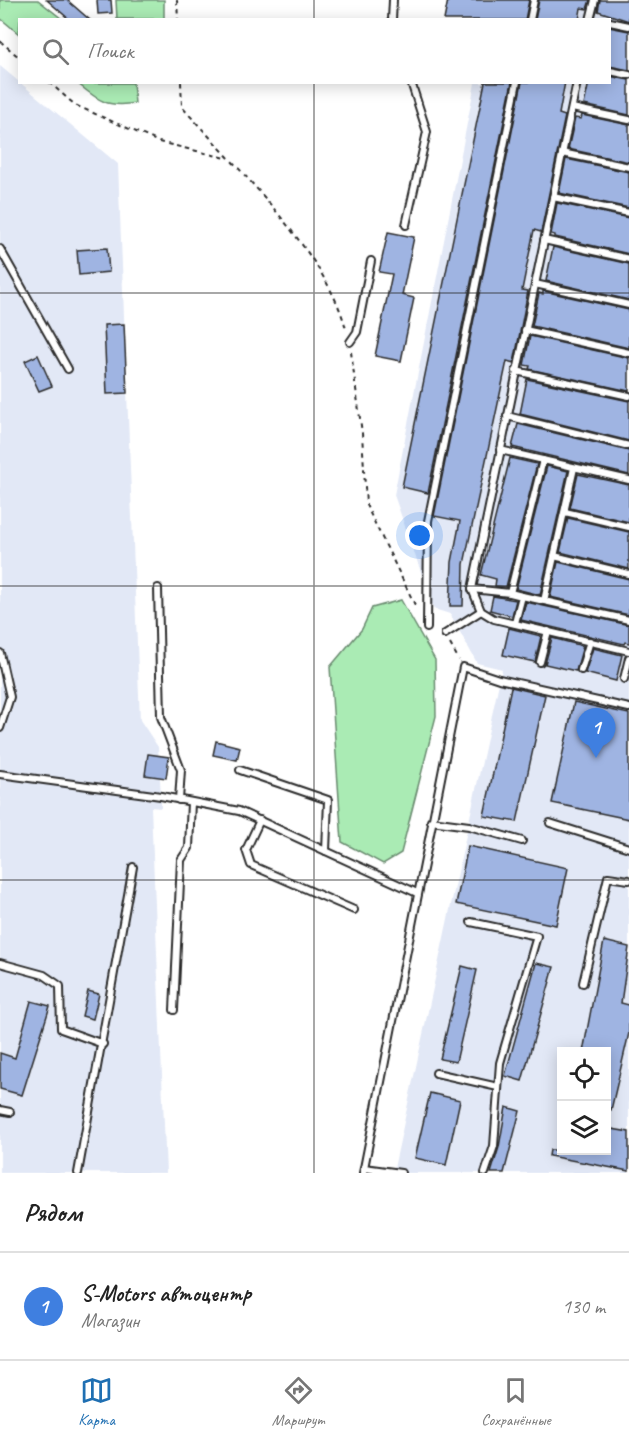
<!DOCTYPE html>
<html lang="ru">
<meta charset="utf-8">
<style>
body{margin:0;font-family:Caveat,sans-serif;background:#f2f2f2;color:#222}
.controls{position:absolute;right:18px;bottom:18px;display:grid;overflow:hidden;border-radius:0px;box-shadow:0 3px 15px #0003}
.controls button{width:54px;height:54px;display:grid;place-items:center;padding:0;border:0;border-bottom:2px solid #e0e0e0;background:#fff;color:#222;font:30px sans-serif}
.you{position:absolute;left:420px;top:536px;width:21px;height:21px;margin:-15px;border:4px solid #fff;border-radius:50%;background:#1a73e8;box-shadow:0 0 0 9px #1a73e833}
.badge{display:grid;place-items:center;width:39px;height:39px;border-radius:50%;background:#1f6fb2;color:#fff;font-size:20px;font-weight:700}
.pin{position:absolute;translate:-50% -50px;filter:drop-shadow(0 2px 3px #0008)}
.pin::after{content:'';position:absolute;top:32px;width:21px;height:18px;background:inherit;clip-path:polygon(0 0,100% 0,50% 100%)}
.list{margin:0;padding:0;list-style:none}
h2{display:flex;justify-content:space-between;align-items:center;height:78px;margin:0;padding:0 24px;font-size:26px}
h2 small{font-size:20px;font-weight:400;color:#767676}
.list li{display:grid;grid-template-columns:39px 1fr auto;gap:18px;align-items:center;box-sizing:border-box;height:108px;padding:0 24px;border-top:2px solid #e0e0e0}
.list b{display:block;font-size:22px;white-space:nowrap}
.list p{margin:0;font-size:20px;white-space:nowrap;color:#767676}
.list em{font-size:20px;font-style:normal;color:#767676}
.icon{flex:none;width:33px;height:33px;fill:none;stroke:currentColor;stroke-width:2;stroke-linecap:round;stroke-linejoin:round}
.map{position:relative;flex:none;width:629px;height:1173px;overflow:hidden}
.search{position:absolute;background:#fff;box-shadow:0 3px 15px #0003;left:18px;right:18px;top:18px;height:66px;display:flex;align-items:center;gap:15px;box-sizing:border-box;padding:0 21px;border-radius:0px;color:#767676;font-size:22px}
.sheet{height:186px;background:#fff}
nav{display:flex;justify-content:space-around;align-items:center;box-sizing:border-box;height:84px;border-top:2px solid #e0e0e0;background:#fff;font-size:16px;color:#767676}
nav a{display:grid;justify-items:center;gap:3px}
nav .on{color:#1f6fb2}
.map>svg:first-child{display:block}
</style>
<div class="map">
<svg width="629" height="1173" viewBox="0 0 629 1173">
<rect width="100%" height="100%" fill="#fff"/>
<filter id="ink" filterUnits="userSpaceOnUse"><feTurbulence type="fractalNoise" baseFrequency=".0167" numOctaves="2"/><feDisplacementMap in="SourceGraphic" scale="12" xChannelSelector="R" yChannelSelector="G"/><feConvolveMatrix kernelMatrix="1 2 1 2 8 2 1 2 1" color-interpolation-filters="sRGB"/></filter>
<g filter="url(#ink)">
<g fill="#e2e8f6" fill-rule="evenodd">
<path d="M 491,0 L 629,0 L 629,1173 L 393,1173 L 502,669 L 477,663 L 450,614 L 434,609 L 394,495 L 475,83 L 610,82 L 610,20 L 487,19 ZM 562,1052 L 606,1052 L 606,1150 L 562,1150 Z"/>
<path d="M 0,66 L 118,164 L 140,720 L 158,747 L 161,796 L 161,808 L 151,807 L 166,1173 L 0,1173 Z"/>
</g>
<g fill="#aaebb4" stroke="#6a8b70" stroke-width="1.5">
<path d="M 0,0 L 38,0 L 62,19 L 20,20 L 19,34 L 0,18 Z"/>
<path d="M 116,0 L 164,0 L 164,19 L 117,19 Z"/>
<path d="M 77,83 L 133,83 L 135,103 C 106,108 98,100 77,83 Z"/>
<path d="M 401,600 L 435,660 L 436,716 L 401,853 L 383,864 L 342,842 L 330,667 L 362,629 L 372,608 Z"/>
</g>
<g fill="#9fb4e2" stroke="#2b2b2b" stroke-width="1.5">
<path d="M 47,0 L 67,0 L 90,20 L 70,20 Z"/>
<path d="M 97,0 L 111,0 L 112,13 L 98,14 Z"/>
<path d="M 448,0 L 529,0 L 525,20 L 444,20 Z"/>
<path d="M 539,0 L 590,0 L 587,9 L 581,8 L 579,20 L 535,20 Z"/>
<path d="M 600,0 L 629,0 L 629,21 L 598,11 Z"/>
<path d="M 609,27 L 629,31 L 629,70 L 609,66 Z"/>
<path d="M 609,76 L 629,80 L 629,115 L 584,105 L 589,82 L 609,82 Z"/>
<path d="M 485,82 L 512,82 L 428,493 L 402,487 Z"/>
<path d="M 522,82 L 565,82 L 559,114 L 565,116 L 541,232 L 534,230 L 522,290 L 528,291 L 514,363 L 507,361 L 464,564 L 463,606 L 450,606 L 452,562 L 460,521 L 434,516 Z"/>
<path d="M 582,115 L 629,125 L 629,162 L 568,149 L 575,118 L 581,119 Z"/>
<path d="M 566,159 L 629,172 L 629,208 L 559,193 Z"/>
<path d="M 557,203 L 629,218 L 629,254 L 555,237 L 555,235 L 551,234 Z"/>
<path d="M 388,232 L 414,237 L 402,295 L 414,298 L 401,361 L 375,356 L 392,274 L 379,272 Z"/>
<path d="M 553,247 L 629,264 L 629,300 L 546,281 Z"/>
<path d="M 107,248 L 109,272 L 79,275 L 77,250 Z"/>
<path d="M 543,291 L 629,310 L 629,348 L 532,326 L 539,293 L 543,294 Z"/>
<path d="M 124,324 L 127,393 L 107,394 L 104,325 Z"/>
<path d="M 530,336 L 629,358 L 629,391 L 529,369 L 530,366 L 524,365 Z"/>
<path d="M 38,355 L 52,386 L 39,391 L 25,361 Z"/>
<path d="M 527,379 L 629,401 L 629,441 L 520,414 Z"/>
<path d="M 518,424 L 629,451 L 629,475 L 512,447 Z"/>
<path d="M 510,458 L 537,464 L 506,587 L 495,586 L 496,579 L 481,575 Z"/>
<path d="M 547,466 L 568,471 L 540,595 L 516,589 Z"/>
<path d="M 578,474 L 629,485 L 629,522 L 570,508 Z"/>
<path d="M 568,518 L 629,532 L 629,569 L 560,552 Z"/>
<path d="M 558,562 L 629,579 L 629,615 L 550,597 Z"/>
<path d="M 493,596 L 516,600 L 512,616 L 490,610 Z"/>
<path d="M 526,602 L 629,625 L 629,643 L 625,642 L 624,644 L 521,620 Z"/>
<path d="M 509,628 L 541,636 L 535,662 L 503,655 Z"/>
<path d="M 552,638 L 583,646 L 576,671 L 545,664 Z"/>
<path d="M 593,648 L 622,655 L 616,681 L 585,673 Z"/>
<path d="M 511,687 L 545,695 L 517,822 L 484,816 Z"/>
<path d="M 574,702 L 629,714 L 629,819 L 552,803 Z"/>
<path d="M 216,741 L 240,747 L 237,760 L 213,755 Z"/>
<path d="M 148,754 L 169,757 L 166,778 L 145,775 Z"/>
<path d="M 468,846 L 568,868 L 556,925 L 456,904 Z"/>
<path d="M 604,941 L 629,947 L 621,1003 L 629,1005 L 629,1033 L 611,1110 L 606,1110 L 606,1052 L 583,1052 Z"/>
<path d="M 536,963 L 554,967 L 522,1081 L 505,1076 Z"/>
<path d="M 462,966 L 477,970 L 456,1062 L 440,1059 Z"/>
<path d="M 88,991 L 99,994 L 93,1019 L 82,1016 Z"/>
<path d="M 31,1001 L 50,1006 L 22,1095 L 0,1089 L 0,1053 L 15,1058 Z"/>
<path d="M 430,1093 L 460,1100 L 446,1165 L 415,1158 Z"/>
<path d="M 506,1107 L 520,1111 L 504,1173 L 491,1173 L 499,1147 Z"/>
<path d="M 606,1128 L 629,1132 L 629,1171 L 549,1156 L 550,1150 L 606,1150 Z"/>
</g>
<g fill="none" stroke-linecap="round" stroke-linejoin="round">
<defs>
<g id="lane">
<path d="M 392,20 L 393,0"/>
<path d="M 530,20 L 534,0"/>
<path d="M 590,20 L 595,0"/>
<path d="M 610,22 L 629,26"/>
<path d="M 610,71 L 629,75"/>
<path d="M 577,82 L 472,589 L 481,611 L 494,619 L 629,651"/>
<path d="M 572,108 L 629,120"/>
<path d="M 562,153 L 629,167"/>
<path d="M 553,197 L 629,213"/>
<path d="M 406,225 L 427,132 L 411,82"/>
<path d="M 544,240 L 629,259"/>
<path d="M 0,249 L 68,369"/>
<path d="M 535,284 L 629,305"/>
<path d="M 525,330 L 629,353"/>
<path d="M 350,342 L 357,332 L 371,261"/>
<path d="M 516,371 L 629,396"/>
<path d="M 507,416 L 629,446"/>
<path d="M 500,450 L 629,480"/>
<path d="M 565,512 L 629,527"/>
<path d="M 554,556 L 629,574"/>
<path d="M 158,588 L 161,717 L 181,770 L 179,800"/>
<path d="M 472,589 L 510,593"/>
<path d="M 522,596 L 629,620"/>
<path d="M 544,601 L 574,468"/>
<path d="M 515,623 L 522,596 L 510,593 L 543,460"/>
<path d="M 427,628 L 428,521 L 517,82"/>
<path d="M 445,634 L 481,611"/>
<path d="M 0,653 L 10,697 L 0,728"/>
<path d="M 540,662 L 548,631"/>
<path d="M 581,670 L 590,641"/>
<path d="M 624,679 L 629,658"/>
<path d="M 240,770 L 328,800 L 326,851"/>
<path d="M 0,774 L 161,796 L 239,811 L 417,893"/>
<path d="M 260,820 L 246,850 L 251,865 L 354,910"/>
<path d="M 431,821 L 469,826 L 522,841"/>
<path d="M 550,823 L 629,848"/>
<path d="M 471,922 L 537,936 L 500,1063 L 494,1146 L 485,1173"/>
<path d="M 0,963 L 44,975 L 60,986 L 61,1029 L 103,1044"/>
<path d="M 583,983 L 608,877 L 629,880"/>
<path d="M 174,1010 L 181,860 L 189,848 L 191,802"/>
<path d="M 436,1073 L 498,1087"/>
<path d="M 0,1110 L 10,1112"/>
<path d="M 364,1168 L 401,1173"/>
<path d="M 78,1173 L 133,867"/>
<path d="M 363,1173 L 463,667 L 499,679 L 629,708"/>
</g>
</defs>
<use href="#lane" stroke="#2b2b2b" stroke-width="10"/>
<g stroke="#2b2b2b" stroke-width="2" stroke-dasharray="4.5 4.5" stroke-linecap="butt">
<path d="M 177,0 L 178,20"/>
<path d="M 0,41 L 20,58"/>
<path d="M 49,82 L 75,105 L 159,142 L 226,158"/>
<path d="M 181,82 L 182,107 C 234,165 327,254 346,329"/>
<path d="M 351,352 L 362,433 L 366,505 L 416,607"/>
<path d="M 450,644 L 459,660"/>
</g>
<use href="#lane" stroke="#fff" stroke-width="6"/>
</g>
</g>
<path fill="none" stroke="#2b2b2b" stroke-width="1.5" stroke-opacity="0.55" d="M 314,0 L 314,20M 314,82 L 314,1173M 0,293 L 629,293M 0,586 L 629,586M 0,880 L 629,880"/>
</svg>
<div class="controls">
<button><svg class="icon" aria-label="locate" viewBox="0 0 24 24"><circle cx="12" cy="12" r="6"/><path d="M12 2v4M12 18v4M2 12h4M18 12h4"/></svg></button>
<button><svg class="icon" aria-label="layers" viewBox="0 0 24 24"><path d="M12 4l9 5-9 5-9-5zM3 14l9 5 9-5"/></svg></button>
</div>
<div class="you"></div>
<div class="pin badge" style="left:596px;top:758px;background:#3f7fe0">1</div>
<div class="search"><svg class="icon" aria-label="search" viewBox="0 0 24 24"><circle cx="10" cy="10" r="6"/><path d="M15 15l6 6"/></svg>Поиск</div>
</div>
<section class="sheet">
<h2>Рядом<small></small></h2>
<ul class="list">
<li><span class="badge" style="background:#3f7fe0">1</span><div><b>S-Motors автоцентр</b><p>Магазин</p></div><em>130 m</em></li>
</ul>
</section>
<nav>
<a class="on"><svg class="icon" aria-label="map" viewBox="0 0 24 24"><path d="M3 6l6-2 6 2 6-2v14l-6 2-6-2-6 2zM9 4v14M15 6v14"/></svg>Карта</a>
<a><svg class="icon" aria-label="directions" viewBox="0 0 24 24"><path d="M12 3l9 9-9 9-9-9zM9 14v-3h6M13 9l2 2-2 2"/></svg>Маршрут</a>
<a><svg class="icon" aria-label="saved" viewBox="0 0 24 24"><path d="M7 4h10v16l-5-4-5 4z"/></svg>Сохранённые</a>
</nav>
